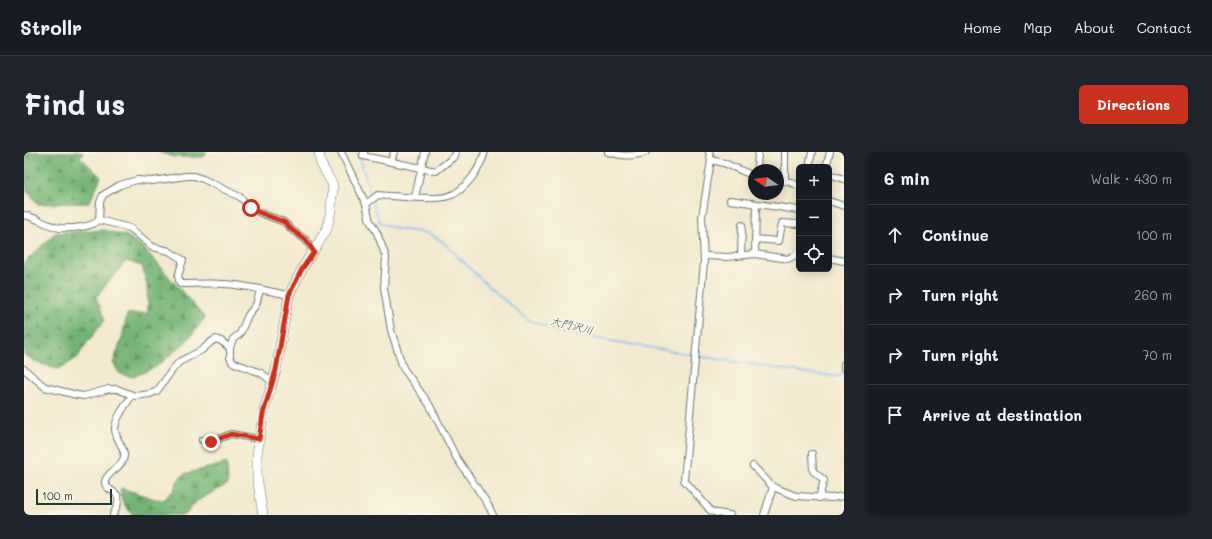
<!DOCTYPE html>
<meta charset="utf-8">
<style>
body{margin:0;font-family:Mali,"Klee One",sans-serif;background:#20242c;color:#f1f3f6}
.controls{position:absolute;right:12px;top:12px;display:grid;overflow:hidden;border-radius:6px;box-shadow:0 2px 10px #0003}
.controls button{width:36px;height:36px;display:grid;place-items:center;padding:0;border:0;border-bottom:1px solid #363941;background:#171b24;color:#f1f3f6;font:20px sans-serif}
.compass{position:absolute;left:724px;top:12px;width:36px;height:36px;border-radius:50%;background:#171b24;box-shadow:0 2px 10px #0003;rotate:283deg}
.scale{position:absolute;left:12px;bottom:10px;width:76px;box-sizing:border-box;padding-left:4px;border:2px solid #1f3d34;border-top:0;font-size:11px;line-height:14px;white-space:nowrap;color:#1f3d34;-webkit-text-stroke:3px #fcf5e5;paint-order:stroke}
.stop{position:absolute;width:12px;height:12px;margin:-9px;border:3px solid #c8321e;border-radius:50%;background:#fff}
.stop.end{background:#c8321e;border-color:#fff;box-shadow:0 1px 4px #0008}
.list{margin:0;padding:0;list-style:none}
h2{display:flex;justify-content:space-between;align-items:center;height:52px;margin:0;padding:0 16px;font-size:17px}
h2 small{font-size:13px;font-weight:400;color:#9ea1a6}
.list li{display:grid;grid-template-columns:26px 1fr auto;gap:12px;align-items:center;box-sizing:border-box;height:60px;padding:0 16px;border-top:1px solid #363941}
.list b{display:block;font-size:15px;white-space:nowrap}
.list em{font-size:13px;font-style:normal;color:#9ea1a6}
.icon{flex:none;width:22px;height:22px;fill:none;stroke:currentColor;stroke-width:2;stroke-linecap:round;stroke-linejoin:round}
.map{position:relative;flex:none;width:820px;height:363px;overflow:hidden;border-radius:6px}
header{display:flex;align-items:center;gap:24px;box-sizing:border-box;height:56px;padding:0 20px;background:#171b24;border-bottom:1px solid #363941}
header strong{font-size:19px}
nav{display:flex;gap:22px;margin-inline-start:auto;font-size:14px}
.intro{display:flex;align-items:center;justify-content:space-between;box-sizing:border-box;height:96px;padding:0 24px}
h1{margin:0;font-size:28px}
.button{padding:10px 18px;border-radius:6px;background:#c8321e;color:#fff;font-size:14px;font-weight:700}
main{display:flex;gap:24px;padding:0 24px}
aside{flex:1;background:#171b24;border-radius:6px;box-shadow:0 2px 10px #0003}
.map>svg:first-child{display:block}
</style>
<header>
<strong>Strollr</strong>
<nav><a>Home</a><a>Map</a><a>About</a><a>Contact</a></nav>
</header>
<div class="intro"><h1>Find us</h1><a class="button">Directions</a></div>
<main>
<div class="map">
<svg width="820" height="363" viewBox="0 0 820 363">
<defs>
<pattern id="forest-firs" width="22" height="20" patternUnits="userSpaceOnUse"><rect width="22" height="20" fill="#73b375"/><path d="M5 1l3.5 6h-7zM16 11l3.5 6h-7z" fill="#5e9361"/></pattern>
</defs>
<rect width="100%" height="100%" fill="#fcf5e5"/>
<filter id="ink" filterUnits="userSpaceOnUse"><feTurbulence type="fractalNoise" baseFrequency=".025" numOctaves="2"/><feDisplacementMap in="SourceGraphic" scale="8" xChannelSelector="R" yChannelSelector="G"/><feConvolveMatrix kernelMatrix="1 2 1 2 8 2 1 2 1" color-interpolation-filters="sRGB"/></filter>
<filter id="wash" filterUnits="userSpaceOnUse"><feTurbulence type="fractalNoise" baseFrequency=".012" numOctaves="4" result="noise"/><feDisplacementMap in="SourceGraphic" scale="16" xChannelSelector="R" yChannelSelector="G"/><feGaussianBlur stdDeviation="0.9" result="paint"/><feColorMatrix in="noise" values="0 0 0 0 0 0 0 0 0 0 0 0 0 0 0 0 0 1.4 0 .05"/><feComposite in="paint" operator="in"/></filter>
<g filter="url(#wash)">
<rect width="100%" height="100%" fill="#f2e9cf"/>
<g fill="url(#forest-firs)" stroke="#497854">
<path d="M 0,0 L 59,0 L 56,5 L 77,25 L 65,51 L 14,52 L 3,39 L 0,17 Z"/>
<path d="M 135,0 L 183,0 L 180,5 L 149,5 Z"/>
<path d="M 79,78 L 103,84 L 120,96 L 181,166 L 163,189 L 132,215 L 109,225 L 96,222 L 89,211 L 98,186 L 103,162 L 124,161 L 123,133 L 118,114 L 102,109 L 72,145 L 81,168 L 60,195 L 54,205 L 44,212 L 33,217 L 15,211 L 0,203 L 0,111 L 31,81 Z"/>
<path d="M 203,311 L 204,332 L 173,349 L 161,363 L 109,363 C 102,356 94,346 97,336 L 131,347 L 139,348 L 150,338 L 154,328 L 160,322 Z"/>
</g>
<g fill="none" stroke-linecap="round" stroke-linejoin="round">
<g stroke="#83b8f1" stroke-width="1.5">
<path d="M 332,0 L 336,6 L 347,45"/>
<path d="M 348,49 L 356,71 L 373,77 L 404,81 L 419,90 L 465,135 L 503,167 L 534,180 L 670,203"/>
<path d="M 674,204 L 782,221 L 810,224 L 820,223"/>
</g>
</g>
</g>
<g filter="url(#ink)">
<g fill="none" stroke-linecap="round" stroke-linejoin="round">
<defs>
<g id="street">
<path d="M 317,0 L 342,52 L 346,69 L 353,81 L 362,105 L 360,136 L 367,178 L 379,216 L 405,252 L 432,305 L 463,351 L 469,363"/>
<path d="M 340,0 L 339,4 L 412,19 L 431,4 L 432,0"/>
<path d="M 584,0 C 596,4 610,5 622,0"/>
<path d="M 685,0 L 687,8 L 678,65 L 680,110 L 660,328 L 687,359 L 693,361 L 706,363"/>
<path d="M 687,8 L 700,11 L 730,24"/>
<path d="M 367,10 L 370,0"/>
<path d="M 787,15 L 786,10 L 788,0"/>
<path d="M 802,15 L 806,0"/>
<path d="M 733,18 L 734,0"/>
<path d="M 805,22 L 820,27"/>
<path d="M 754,28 L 766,30 L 775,34"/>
<path d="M 761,29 L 761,0"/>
<path d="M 391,45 L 401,0"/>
<path d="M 706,48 L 775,58"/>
<path d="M 805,49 L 820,54"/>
<path d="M 342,52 L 354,43 C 371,44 411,49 425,44 C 442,38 456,17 461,0"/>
<path d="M 0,63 C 12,65 23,74 36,76 C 46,77 69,75 75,68 L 76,50 L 79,43 L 96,33 L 113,28 L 128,29 L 162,24 L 170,24 L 179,27 L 216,45 L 227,56 L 234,60 L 260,70 L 268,78 L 282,88 L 290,100"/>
<path d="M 75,68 L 106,76 L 129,95 L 145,99 L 159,108 L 154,124 L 156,132 C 170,132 185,131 200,132 C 222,133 243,139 265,143"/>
<path d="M 731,87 L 755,89 L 758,71 L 775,72"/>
<path d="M 731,102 L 732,52"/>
<path d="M 717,103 L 718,73"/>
<path d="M 681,104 L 703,105 L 731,102 L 764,107 L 775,101"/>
<path d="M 805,106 L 820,109"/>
<path d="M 206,196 L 209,187 L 216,182 L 224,163 L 232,153 L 236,138"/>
<path d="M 820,212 L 820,216"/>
<path d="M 0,217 L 21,235 L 53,243 L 60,244 L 85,237 L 93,237 L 111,244 L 126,242 L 133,239 L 149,217 L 155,210 L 178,198 L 187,190 L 192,187 L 197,189 L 206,196 L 206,205 L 208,210 L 237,221 L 249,230"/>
<path d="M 178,288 L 187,290 L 207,282 L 235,287"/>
<path d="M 788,302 L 789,319 L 800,328 L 795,346"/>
<path d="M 729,314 L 749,335 L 772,344 L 807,346 L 820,344"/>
<path d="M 89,363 C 91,358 96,351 94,345 C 92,338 80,338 81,329 C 83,321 96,316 99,308 C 104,298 90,287 91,276 C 92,265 102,253 108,243"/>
<path d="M 740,363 L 749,335"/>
</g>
<path id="secondary" d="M 239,363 L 233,325 L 233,303 L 239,262 L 252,218 L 265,143 L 278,117 L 303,77 L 307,58 L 309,33 L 297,12 L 295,4 L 296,0"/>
</defs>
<use href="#street" stroke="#69796a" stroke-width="8"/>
<use href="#secondary" stroke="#69796a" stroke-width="10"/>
<use href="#street" stroke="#fff" stroke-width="6"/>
<use href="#secondary" stroke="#fff" stroke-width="9"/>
</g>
</g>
<g fill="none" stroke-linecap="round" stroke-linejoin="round" filter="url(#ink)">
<path stroke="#c8321e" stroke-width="5" d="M 187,290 L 207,282 L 235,287 L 239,262 L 252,218 L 265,143 L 278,117 L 290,100 L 282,88 L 268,78 L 260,70 L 234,60 L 227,56"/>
</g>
<g text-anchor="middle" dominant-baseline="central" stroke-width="4" stroke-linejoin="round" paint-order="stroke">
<g font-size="11" font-style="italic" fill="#385c63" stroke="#fcf5e5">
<text transform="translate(548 173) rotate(14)">大門沢川</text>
</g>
</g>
</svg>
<div class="controls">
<button>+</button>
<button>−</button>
<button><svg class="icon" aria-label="locate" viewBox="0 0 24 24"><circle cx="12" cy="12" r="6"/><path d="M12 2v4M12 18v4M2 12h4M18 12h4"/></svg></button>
</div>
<svg class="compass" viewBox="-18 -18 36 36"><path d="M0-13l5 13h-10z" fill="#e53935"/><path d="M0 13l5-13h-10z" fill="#9ea1a6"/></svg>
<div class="scale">100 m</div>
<div class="stop" style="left:227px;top:56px"></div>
<div class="stop end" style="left:187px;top:290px"></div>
</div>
<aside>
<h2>6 min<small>Walk · 430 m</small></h2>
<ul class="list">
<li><svg class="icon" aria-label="ahead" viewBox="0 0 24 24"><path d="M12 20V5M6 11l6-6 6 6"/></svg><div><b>Continue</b></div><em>100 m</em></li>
<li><svg class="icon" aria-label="right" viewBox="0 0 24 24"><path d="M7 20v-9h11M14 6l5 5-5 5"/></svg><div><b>Turn right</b></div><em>260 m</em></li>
<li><svg class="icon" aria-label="right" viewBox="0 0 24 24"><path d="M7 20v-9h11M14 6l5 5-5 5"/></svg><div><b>Turn right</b></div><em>70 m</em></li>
<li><svg class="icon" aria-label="arrive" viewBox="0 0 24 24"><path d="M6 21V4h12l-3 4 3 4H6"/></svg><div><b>Arrive at destination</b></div></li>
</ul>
</aside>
</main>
